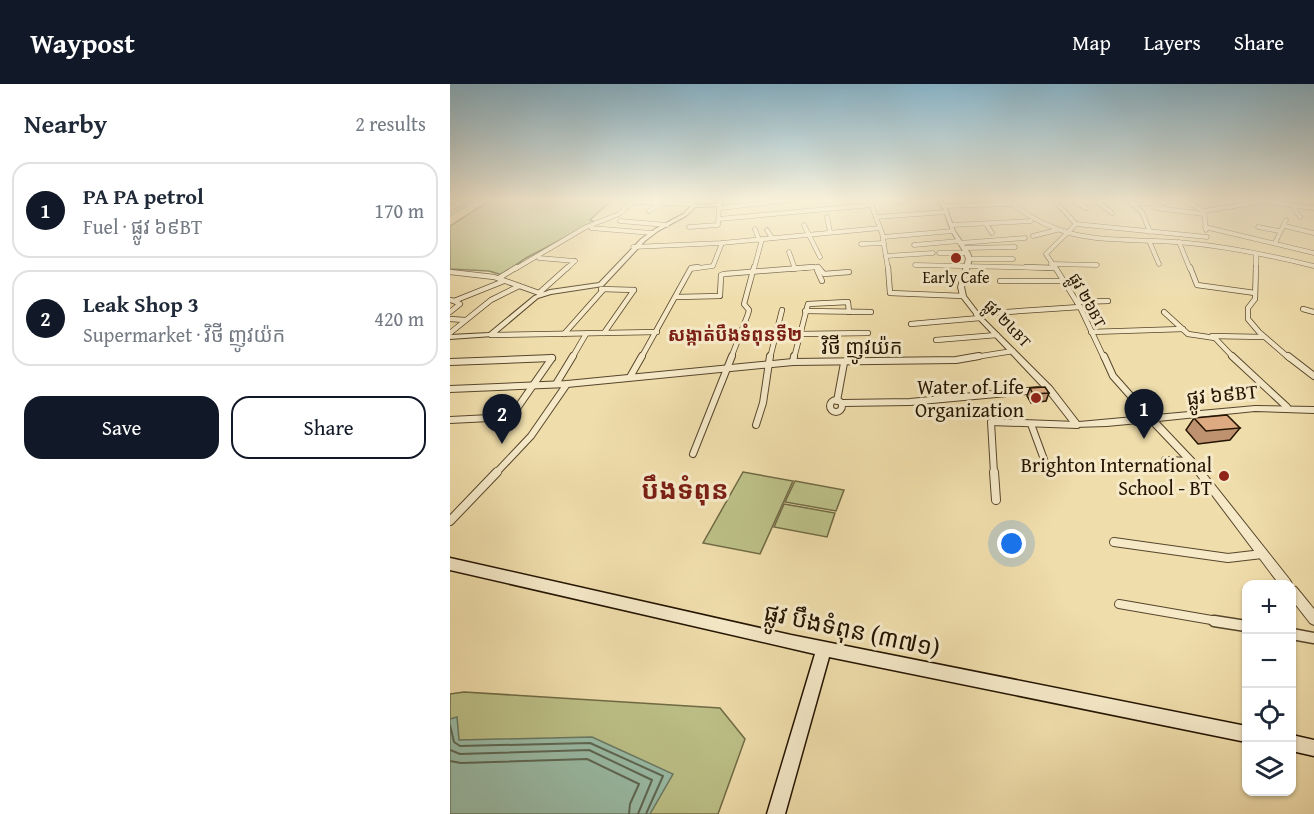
<!DOCTYPE html>
<meta charset="utf-8">
<style>
body{margin:0;font-family:"Gentium Book Plus","Noto Sans Khmer",serif;background:#f2f2f3;color:#1f2937}
.controls{position:absolute;right:18px;bottom:18px;display:grid;overflow:hidden;border-radius:12px;box-shadow:0 2px 4px #0004}
.controls button{width:54px;height:54px;display:grid;place-items:center;padding:0;border:0;border-bottom:2px solid #e0e1e3;background:#fff;color:#1f2937;font:30px sans-serif}
.you{position:absolute;left:562px;top:460px;width:21px;height:21px;margin:-15px;border:4px solid #fff;border-radius:50%;background:#1a73e8;box-shadow:0 0 0 9px #1a73e833}
.badge{display:grid;place-items:center;width:39px;height:39px;border-radius:50%;background:#111827;color:#fff;font-size:20px;font-weight:700}
.pin{position:absolute;translate:-50% -50px;filter:drop-shadow(0 2px 3px #0008)}
.pin::after{content:'';position:absolute;top:32px;width:21px;height:18px;background:inherit;clip-path:polygon(0 0,100% 0,50% 100%)}
.list{margin:0;padding:0;list-style:none}
h2{display:flex;justify-content:space-between;align-items:center;height:78px;margin:0;padding:0 24px;font-size:26px}
h2 small{font-size:20px;font-weight:400;color:#747a83}
.list li{display:grid;grid-template-columns:39px 1fr auto;gap:18px;align-items:center;box-sizing:border-box;height:96px;margin:0 12px 12px;padding:0 12px;border:2px solid #e0e1e3;border-radius:18px}
.list b{display:block;font-size:22px;white-space:nowrap}
.list p{margin:0;font-size:20px;white-space:nowrap;color:#747a83}
.list em{font-size:20px;font-style:normal;color:#747a83}
.actions{display:flex;gap:12px;padding:18px 24px}
.actions a{flex:1;padding:14px 0;border:2px solid #111827;border-radius:18px;text-align:center;font-size:21px;color:#111827}
.actions .main{background:#111827;color:#fff}
.icon{flex:none;width:33px;height:33px;fill:none;stroke:currentColor;stroke-width:2;stroke-linecap:round;stroke-linejoin:round}
.map{position:relative;flex:none;width:864px;height:730px;overflow:hidden}
header{display:flex;align-items:center;gap:36px;box-sizing:border-box;height:84px;padding:0 30px;background:#111827;color:#fff}
header strong{font-size:28px}
nav{display:flex;gap:33px;margin-inline-start:auto;font-size:21px}
main{display:flex}
aside{flex:1;background:#fff}
.map>svg:first-child{display:block}
</style>
<header>
<strong>Waypost</strong>
<nav><a>Map</a><a>Layers</a><a>Share</a></nav>
</header>
<main>
<aside>
<h2>Nearby<small>2 results</small></h2>
<ul class="list">
<li><span class="badge">1</span><div><b>PA PA petrol</b><p>Fuel · ផ្លូវ ៦៩BT</p></div><em>170 m</em></li>
<li><span class="badge">2</span><div><b>Leak Shop 3</b><p>Supermarket · វិថី ញូវយ៉ក</p></div><em>420 m</em></li>
</ul>
<div class="actions"><a class="main">Save</a><a>Share</a></div>
</aside>
<div class="map">
<svg width="864" height="730" viewBox="0 0 864 730">
<rect width="100%" height="100%" fill="#efddab"/>
<filter id="stains"><feTurbulence type="fractalNoise" baseFrequency=".00333" numOctaves="4"/><feColorMatrix values="0 0 0 0 .2 0 0 0 0 .09 0 0 0 0 .02 0 0 0 .5 -.17"/></filter>
<radialGradient id="worn" r=".72"><stop offset=".6" stop-color="#630" stop-opacity="0"/><stop offset="1" stop-color="#630" stop-opacity=".3"/></radialGradient>
<g fill="#bcc087" stroke="#706a44" stroke-width="1.5">
<path d="M 42,115 L 162,116 L 140,136 L 145,138 L 76,174 L 52,191 L 39,187 L 0,185 L 0,142 Z"/>
<path d="M 293,388 L 343,397 L 310,470 L 253,459 Z"/>
<path d="M 345,397 L 394,406 L 386,427 L 335,418 Z"/>
<path d="M 334,420 L 385,429 L 377,453 L 324,443 Z"/>
<path d="M 14,608 L 270,624 L 295,655 L 268,730 L 0,730 L 0,610 Z"/>
</g>
<path fill="#9abca7" stroke="#6b7964" stroke-width="1.5" d="M 7,633 L 9,656 L 142,653 L 223,690 L 200,730 L 0,730 L 0,635 Z"/>
<g fill="none" stroke-linecap="round" stroke-linejoin="round">
<g stroke="#5f6854" stroke-width="2">
<path d="M 0,641 L 4,658 L 10,662 L 140,659 L 213,692 L 196,730"/>
<path d="M 0,666 L 10,670 L 139,666 L 202,696 L 188,730"/>
<path d="M 0,677 L 11,679 L 137,675 L 189,700 L 180,720 L 179,730"/>
</g>
<path fill="#9abca7" fill-rule="evenodd" d="M 24,115 L 29,115 L 0,133 L 0,130 Z"/>
<defs>
<g id="minor-far4">
<path d="M 419,115 L 432,149 L 438,185"/>
<path d="M 556,115 C 618,166 665,152 738,159 C 780,163 823,172 864,182"/>
<path d="M 621,115 L 636,124"/>
<path d="M 644,115 L 662,129"/>
<path d="M 676,115 L 692,128 L 700,148"/>
<path d="M 708,115 L 715,119"/>
<path d="M 731,115 L 754,127"/>
<path d="M 795,115 L 864,124"/>
<path d="M 185,118 L 243,120"/>
<path d="M 445,118 L 465,115"/>
<path d="M 683,120 L 701,119"/>
<path d="M 494,122 L 560,120"/>
<path d="M 843,122 L 850,133"/>
<path d="M 271,124 L 347,115"/>
<path d="M 706,124 L 754,130"/>
<path d="M 0,125 L 17,115"/>
<path d="M 199,127 L 211,119"/>
<path d="M 377,133 L 380,148"/>
<path d="M 426,133 L 496,128"/>
<path d="M 269,135 L 422,121"/>
<path d="M 170,137 L 217,141"/>
<path d="M 536,140 L 542,149"/>
<path d="M 626,140 L 757,153"/>
<path d="M 354,141 L 370,173"/>
<path d="M 502,141 L 581,137"/>
<path d="M 835,142 L 864,149"/>
<path d="M 239,143 L 268,141 L 269,121"/>
<path d="M 755,143 L 864,169"/>
<path d="M 808,143 L 829,147"/>
<path d="M 141,144 L 202,149"/>
<path d="M 305,145 L 309,156"/>
<path d="M 317,146 L 322,154"/>
<path d="M 756,146 L 754,127 L 809,118"/>
<path d="M 583,152 L 607,146"/>
<path d="M 433,153 L 503,147"/>
<path d="M 729,158 L 740,185"/>
<path d="M 510,159 L 575,154"/>
<path d="M 700,159 L 709,180"/>
<path d="M 825,159 L 836,136"/>
<path d="M 411,160 L 434,159"/>
<path d="M 464,161 L 509,157"/>
<path d="M 183,163 L 272,159 L 430,144"/>
<path d="M 514,164 L 565,163"/>
<path d="M 339,168 L 345,185"/>
<path d="M 489,169 L 517,169"/>
<path d="M 436,172 L 483,169"/>
<path d="M 89,174 L 125,177"/>
<path d="M 519,175 L 563,175"/>
<path d="M 601,180 L 647,181"/>
<path d="M 465,181 L 604,184"/>
<path d="M 65,185 L 136,143 L 169,130 L 186,115"/>
<path d="M 116,185 L 125,177"/>
<path d="M 241,185 L 263,182 L 272,159"/>
<path d="M 304,185 L 312,155"/>
<path d="M 342,185 L 368,183 L 370,185"/>
<path d="M 606,185 L 596,170 L 626,140 L 604,116 L 612,115"/>
<path d="M 806,185 L 806,171"/>
</g>
<g id="minor-far3">
<path d="M 368,183 L 374,190 L 399,188"/>
<path d="M 438,183 L 440,209 L 513,212"/>
<path d="M 576,183 L 604,184"/>
<path d="M 605,183 L 630,223 L 654,274"/>
<path d="M 740,183 L 747,201 L 805,209"/>
<path d="M 806,183 L 805,215 L 798,224 L 798,235 L 809,248 L 839,274"/>
<path d="M 367,186 L 372,197"/>
<path d="M 0,188 L 44,193 L 92,210"/>
<path d="M 49,194 L 67,183"/>
<path d="M 550,197 L 615,197"/>
<path d="M 151,205 L 184,206"/>
<path d="M 89,209 L 118,183"/>
<path d="M 226,213 L 270,212 L 271,191 L 274,190 L 363,183"/>
<path d="M 0,216 L 4,217 L 54,197"/>
<path d="M 627,218 L 658,217"/>
<path d="M 853,225 L 864,228"/>
<path d="M 355,227 L 421,228"/>
<path d="M 0,228 L 10,220 L 4,217"/>
<path d="M 714,228 L 738,250 L 765,254 L 784,274"/>
<path d="M 526,230 L 630,223"/>
<path d="M 0,235 L 15,236"/>
<path d="M 461,240 L 530,234"/>
<path d="M 641,248 L 733,245"/>
<path d="M 0,249 L 41,216 L 69,202"/>
<path d="M 154,249 L 184,206"/>
<path d="M 114,250 L 153,206"/>
<path d="M 349,250 L 418,249"/>
<path d="M 41,251 L 207,248"/>
<path d="M 762,252 L 814,253"/>
<path d="M 486,256 L 547,251"/>
<path d="M 122,274 L 136,250"/>
<path d="M 191,274 L 241,184 L 248,183"/>
<path d="M 281,274 L 298,230 L 299,226 L 294,220 L 304,183"/>
<path d="M 320,274 L 332,226"/>
<path d="M 344,274 L 358,220 L 398,218 L 399,228"/>
<path d="M 519,274 L 563,267"/>
</g>
<g id="minor-far2">
<path d="M 654,272 L 663,292 L 703,337"/>
<path d="M 782,272 L 837,323"/>
<path d="M 838,272 L 864,292"/>
<path d="M 0,278 L 102,274"/>
<path d="M 343,278 L 344,272"/>
<path d="M 180,293 L 192,272"/>
<path d="M 106,300 L 123,272"/>
<path d="M 0,305 L 117,300 L 343,278 L 506,276 L 529,272"/>
<circle cx="386" cy="322" r="6"/>
<path d="M 387,317 L 394,279"/>
<path d="M 393,319 L 460,318 L 588,306"/>
<path d="M 0,336 L 61,333 L 102,274"/>
<path d="M 581,340 L 599,389"/>
<path d="M 306,341 L 313,319 L 320,272"/>
<path d="M 243,370 L 282,272"/>
<path d="M 715,376 L 741,377"/>
<path d="M 46,389 L 81,352 L 117,300"/>
<path d="M 544,389 L 541,338 L 627,341"/>
</g>
<g id="minor-far1">
<path d="M 544,388 L 546,416"/>
<path d="M 598,388 L 599,390"/>
<path d="M 0,437 L 47,388"/>
<path d="M 664,458 L 778,474 L 812,470"/>
<path d="M 669,520 L 773,538"/>
</g>
<g id="minor">
<path d="M 764,537 L 796,542"/>
<path d="M 842,550 L 864,554"/>
</g>
<g id="tertiary">
<path d="M 270,115 L 274,115 L 271,122 L 245,123 L 236,132 L 208,147 L 195,157 L 153,202 L 101,210 L 88,214 L 43,252 L 0,255 L 0,251 L 39,249 L 84,212 L 100,206 L 149,199 L 191,155 L 205,145 L 233,130 L 242,121 L 267,120 Z"/>
<path d="M 485,115 L 490,115 L 496,122 L 505,147 L 520,169 L 522,175 L 514,203 L 516,212 L 532,233 L 602,303 L 629,338 L 805,322 L 864,323 L 864,329 L 805,327 L 708,337 L 744,375 L 840,496 L 842,500 L 842,501 L 829,500 L 738,379 L 699,338 L 657,342 L 624,343 L 596,307 L 528,235 L 510,212 L 508,203 L 516,175 L 514,169 L 501,147 L 492,122 Z"/>
<path d="M 842,502 L 846,503 L 864,525 L 864,541 L 860,539 L 842,516 Z"/>
</g>
<g id="secondary">
<path d="M 0,474 L 341,551 L 796,642 L 796,658 L 379,573 L 335,730 L 317,730 L 365,570 L 0,486 Z"/>
<path d="M 842,651 L 864,656 L 864,672 L 842,667 Z"/>
</g>
</defs>
<use href="#minor-far4" stroke="#57462b" stroke-width="5"/>
<use href="#minor-far3" stroke="#57462b" stroke-width="6"/>
<use href="#minor-far2" stroke="#57462b" stroke-width="8"/>
<use href="#minor-far1" stroke="#57462b" stroke-width="10"/>
<use href="#minor" stroke="#57462b" stroke-width="13"/>
<use href="#tertiary" stroke="#57462b" stroke-width="2"/>
<use href="#secondary" stroke="#241400" stroke-width="3"/>
<use href="#minor-far4" stroke="#f5e9c8" stroke-width="4"/>
<use href="#minor-far3" stroke="#f5e9c8" stroke-width="4.5"/>
<use href="#minor-far2" stroke="#f5e9c8" stroke-width="6"/>
<use href="#minor-far1" stroke="#f5e9c8" stroke-width="8"/>
<use href="#minor" stroke="#f5e9c8" stroke-width="10"/>
<use href="#tertiary" fill="#f5e9c8" fill-rule="evenodd"/>
<use href="#secondary" fill="#f5e9c8" fill-rule="evenodd"/>
</g>
<g fill="#be926f" stroke="#241400" stroke-width="1.5">
<path d="M 580,304 L 599,309 L 596,317 L 581,319 L 577,312 Z"/>
<path d="M 744,334 L 790,344 L 780,356 L 748,360 L 736,346 Z"/>
</g>
<g fill="#ddaa81" stroke="#241400" stroke-width="1.5">
<path d="M 595,303 L 599,309 L 583,310 L 580,304 Z"/>
<path d="M 777,331 L 790,344 L 756,347 L 744,334 Z"/>
</g>
<linearGradient id="sky" x2="0" y2="1"><stop stop-color="#89b7ce"/><stop offset="0.53" stop-color="#f8f0d9"/><stop offset="1" stop-color="#f8f0d9" stop-opacity="0"/></linearGradient>
<rect width="864" height="218" fill="url(#sky)"/>
<g fill="#8f2418" stroke="#f5e9c8" stroke-width="2">
<circle cx="506" cy="174" r="6"/>
<circle cx="586" cy="314" r="6"/>
<circle cx="774" cy="392" r="6"/>
</g>
<g text-anchor="middle" dominant-baseline="central" stroke-width="6" stroke-linejoin="round" paint-order="stroke">
<g font-size="16" fill="#241400" stroke="#f5e9c8">
<text x="506" y="193">Early Cafe</text>
</g>
<g font-size="16" fill="#241400" stroke="#f5e9c8">
<text transform="translate(638 216) rotate(61)">ផ្លូវ ២៦BT</text>
<text transform="translate(558 239) rotate(46)">ផ្លូវ ២៤BT</text>
</g>
<g font-size="18" font-weight="bold" fill="#7a1f14" stroke="#f5e9c8">
<text x="285" y="250">សង្កាត់បឹងទំពុនទី២</text>
</g>
<g font-size="20" fill="#241400" stroke="#f5e9c8">
<text x="412" y="262">វិថី ញូវយ៉ក</text>
<text transform="translate(772 310) rotate(-6)">ផ្លូវ ៦៩BT</text>
</g>
<g font-size="20" fill="#241400" stroke="#f5e9c8" text-anchor="end">
<text x="574" y="302">Water of Life<tspan x="574" dy="23">Organization</tspan></text>
<text x="762" y="380">Brighton International<tspan x="762" dy="23">School - BT</tspan></text>
</g>
<g font-size="24" fill="#241400" stroke="#f5e9c8">
<text transform="translate(402 546) rotate(12)">ផ្លូវ បឹងទំពុន (៣៧១)</text>
</g>
<g font-size="26" font-weight="bold" fill="#7a1f14" stroke="#f5e9c8">
<text x="235" y="405">បឹងទំពុន</text>
</g>
</g>
<rect width="100%" height="100%" filter="url(#stains)"/>
<rect width="100%" height="100%" fill="url(#worn)"/>
</svg>
<div class="controls">
<button>+</button>
<button>−</button>
<button><svg class="icon" aria-label="locate" viewBox="0 0 24 24"><circle cx="12" cy="12" r="6"/><path d="M12 2v4M12 18v4M2 12h4M18 12h4"/></svg></button>
<button><svg class="icon" aria-label="layers" viewBox="0 0 24 24"><path d="M12 4l9 5-9 5-9-5zM3 14l9 5 9-5"/></svg></button>
</div>
<div class="you"></div>
<div class="pin badge" style="left:694px;top:355px">1</div>
<div class="pin badge" style="left:52px;top:360px">2</div>
</div>
</main>
